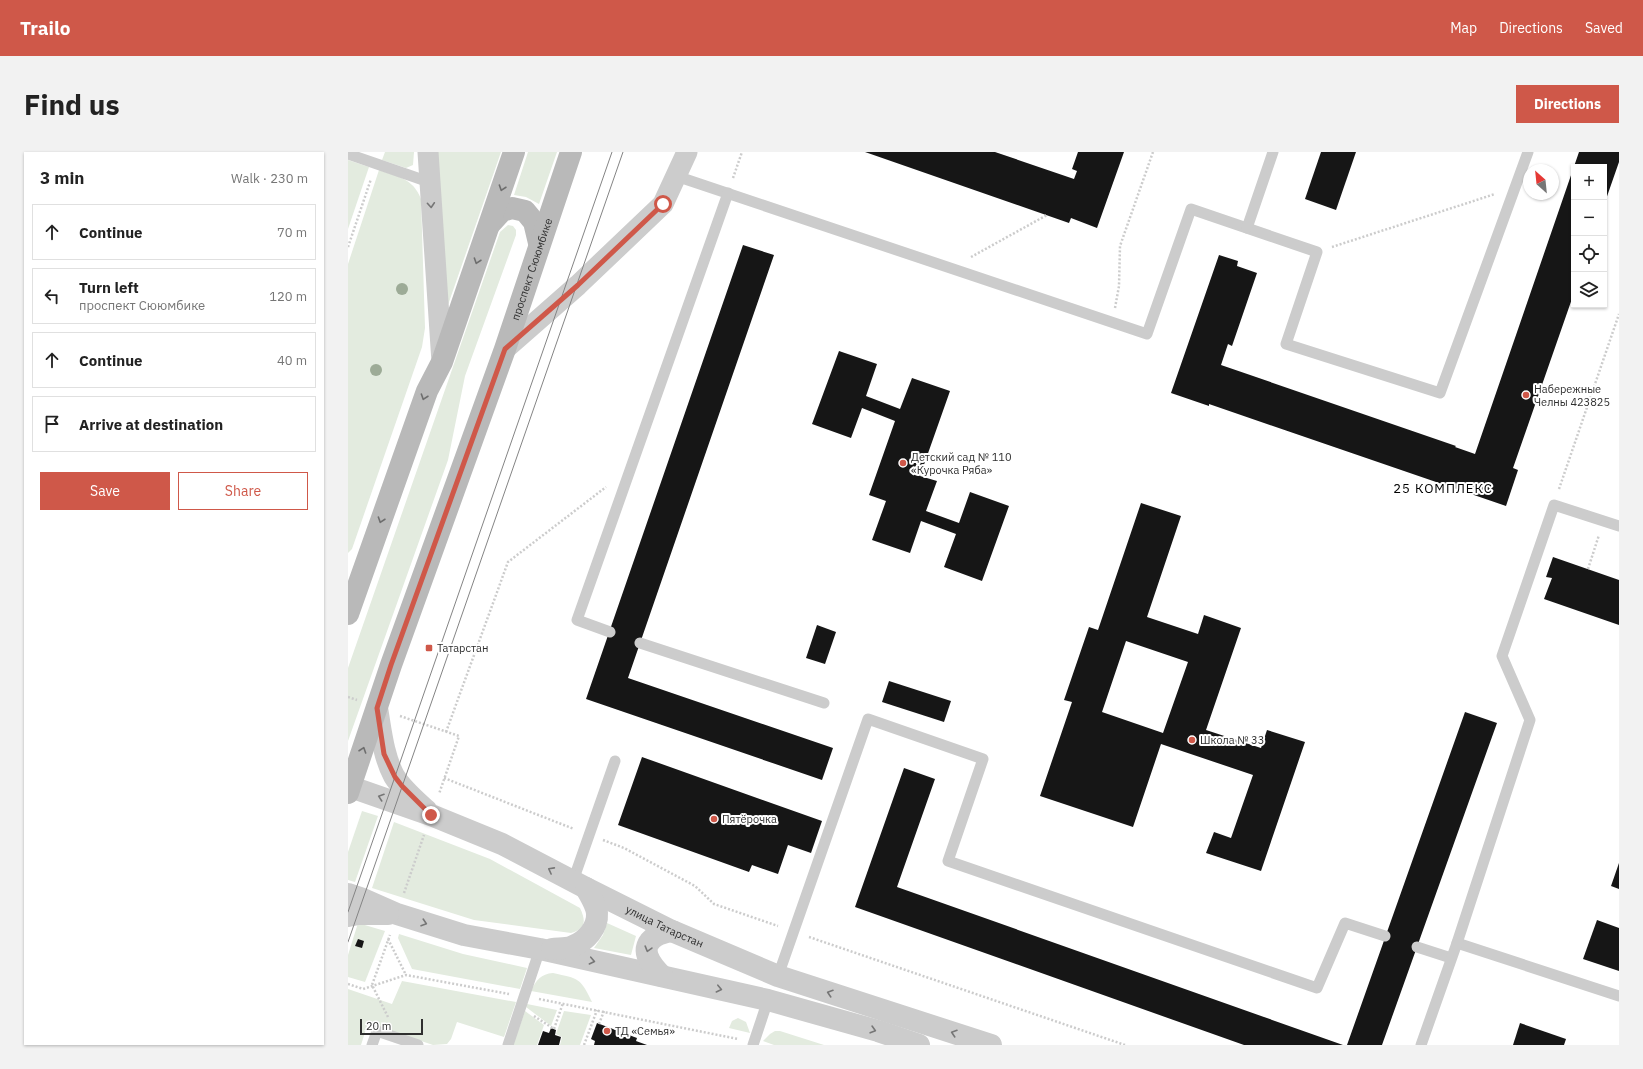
<!DOCTYPE html>
<meta charset="utf-8">
<style>
body{margin:0;font-family:"IBM Plex Sans",sans-serif;background:#f2f2f2;color:#222}
.controls{position:absolute;right:12px;top:12px;display:grid;overflow:hidden;border-radius:0px;box-shadow:0 1px 3px #0004}
.controls button{width:36px;height:36px;display:grid;place-items:center;padding:0;border:0;border-bottom:1px solid #e0e0e0;background:#fff;color:#222;font:20px sans-serif}
.compass{position:absolute;left:1175px;top:12px;width:36px;height:36px;border-radius:50%;background:#fff;box-shadow:0 1px 3px #0004;rotate:333deg}
.scale{position:absolute;left:12px;bottom:10px;width:63px;box-sizing:border-box;padding-left:4px;border:2px solid #2f2f2f;border-top:0;font-size:11px;line-height:14px;white-space:nowrap;color:#2f2f2f;-webkit-text-stroke:3px #fff;paint-order:stroke}
.stop{position:absolute;width:12px;height:12px;margin:-9px;border:3px solid #cf5849;border-radius:50%;background:#fff}
.stop.end{background:#cf5849;border-color:#fff;box-shadow:0 1px 4px #0008}
.list{margin:0;padding:0;list-style:none}
h2{display:flex;justify-content:space-between;align-items:center;height:52px;margin:0;padding:0 16px;font-size:17px}
h2 small{font-size:13px;font-weight:400;color:#767676}
.list li{display:grid;grid-template-columns:26px 1fr auto;gap:12px;align-items:center;box-sizing:border-box;height:56px;margin:0 8px 8px;padding:0 8px;border:1px solid #e0e0e0;border-radius:0px}
.list b{display:block;font-size:15px;white-space:nowrap}
.list p{margin:0;font-size:13px;white-space:nowrap;color:#767676}
.list em{font-size:13px;font-style:normal;color:#767676}
.actions{display:flex;gap:8px;padding:12px 16px}
.actions a{flex:1;padding:9px 0;border:1px solid #cf5849;border-radius:0px;text-align:center;font-size:14px;color:#cf5849}
.actions .main{background:#cf5849;color:#fff}
.icon{flex:none;width:22px;height:22px;fill:none;stroke:currentColor;stroke-width:2;stroke-linecap:round;stroke-linejoin:round}
.map{position:relative;flex:none;width:1271px;height:893px;overflow:hidden;border-radius:0px}
header{display:flex;align-items:center;gap:24px;box-sizing:border-box;height:56px;padding:0 20px;background:#cf5849;color:#fff}
header strong{font-size:19px}
nav{display:flex;gap:22px;margin-inline-start:auto;font-size:14px}
.intro{display:flex;align-items:center;justify-content:space-between;box-sizing:border-box;height:96px;padding:0 24px}
h1{margin:0;font-size:28px}
.button{padding:10px 18px;border-radius:0px;background:#cf5849;color:#fff;font-size:14px;font-weight:700}
main{display:flex;gap:24px;padding:0 24px}
aside{flex:1;background:#fff;border-radius:0px;box-shadow:0 1px 3px #0004}
.map>svg:first-child{display:block}
</style>
<header>
<strong>Trailo</strong>
<nav><a>Map</a><a>Directions</a><a>Saved</a></nav>
</header>
<div class="intro"><h1>Find us</h1><a class="button">Directions</a></div>
<main>
<aside>
<h2>3 min<small>Walk · 230 m</small></h2>
<ul class="list">
<li><svg class="icon" aria-label="ahead" viewBox="0 0 24 24"><path d="M12 20V5M6 11l6-6 6 6"/></svg><div><b>Continue</b></div><em>70 m</em></li>
<li><svg class="icon" aria-label="left" viewBox="0 0 24 24"><path d="M17 20v-9H6M10 6l-5 5 5 5"/></svg><div><b>Turn left</b><p>проспект Сююмбике</p></div><em>120 m</em></li>
<li><svg class="icon" aria-label="ahead" viewBox="0 0 24 24"><path d="M12 20V5M6 11l6-6 6 6"/></svg><div><b>Continue</b></div><em>40 m</em></li>
<li><svg class="icon" aria-label="arrive" viewBox="0 0 24 24"><path d="M6 21V4h12l-3 4 3 4H6"/></svg><div><b>Arrive at destination</b></div></li>
</ul>
<div class="actions"><a class="main">Save</a><a>Share</a></div>
</aside>
<div class="map">
<svg width="1271" height="893" viewBox="0 0 1271 893">
<rect width="100%" height="100%" fill="#fff"/>
<g fill="#e3ebdf">
<path d="M 37,0 L 66,0 L 65,13 L 58,16 L 34,8 Z"/>
<path d="M 88,0 L 153,0 L 100,153 Z"/>
<path d="M 180,0 L 209,0 L 191,52 L 178,45 L 166,43 Z"/>
<path d="M 0,8 L 21,15 L 0,77 Z"/>
<path d="M 31,18 C 50,25 65,26 73,47 L 77,176 L 74,195 L 4,397 L 0,401 L 0,112 Z"/>
<path d="M 160,73 L 165,74 L 168,78 L 168,83 L 117,224 L 100,308 L 0,589 L 0,516 L 152,80 Z"/>
<path d="M 14,659 L 30,664 L 7,730 L 0,728 L 0,700 Z"/>
<path d="M 46,670 L 142,707 L 232,756 C 238,769 238,776 223,781 L 126,768 L 24,736 Z"/>
<path d="M 10,771 L 37,779 L 17,830 L 0,825 L 0,803 Z"/>
<path d="M 259,771 L 288,784 L 283,803 L 246,796 L 255,783 Z"/>
<path d="M 51,782 L 115,802 L 179,816 L 172,837 L 64,817 L 50,786 Z"/>
<path d="M 205,821 C 231,827 232,825 244,850 L 183,839 C 188,828 193,822 205,821 Z"/>
<path d="M 54,829 L 168,850 L 156,885 L 109,870 L 103,887 L 99,892 L 85,893 L 20,871 L 13,893 L 0,893 L 0,837 L 44,852 Z"/>
<path d="M 179,852 L 209,858 L 203,874 L 178,855 Z"/>
<path d="M 177,859 L 196,873 L 189,893 L 165,893 Z"/>
<path d="M 216,859 L 243,863 L 232,893 L 212,893 L 214,885 L 208,882 Z"/>
<path d="M 390,866 L 398,870 L 402,881 L 381,876 L 384,869 Z"/>
<path d="M 427,879 L 432,879 L 476,893 L 426,893 L 415,889 L 422,882 Z"/>
</g>
<g fill="#161616" fill-rule="evenodd">
<path d="M 517,0 L 647,0 L 726,27 L 729,19 L 724,17 L 730,0 L 776,0 L 749,76 L 723,66 L 721,71 Z"/>
<path d="M 973,0 L 1008,0 L 988,58 L 957,47 Z"/>
<path d="M 1231,0 L 1271,0 L 1271,10 L 1256,53 L 1256,15 L 1226,15 L 1226,141 L 1165,316 L 1170,318 L 1158,354 L 861,252 L 861,254 L 823,241 L 871,103 L 890,109 L 889,114 L 909,121 L 884,194 L 880,192 L 873,213 L 1108,294 L 1107,295 L 1127,302 Z"/>
<path d="M 395,93 L 426,103 L 280,526 L 485,596 L 474,628 L 238,547 Z"/>
<path d="M 491,199 L 529,212 L 518,244 L 552,257 L 564,226 L 602,239 L 572,324 L 589,329 L 578,359 L 611,371 L 622,340 L 661,354 L 634,429 L 596,415 L 608,382 L 573,369 L 562,401 L 524,388 L 538,349 L 521,343 L 547,269 L 514,256 L 503,286 L 464,272 Z"/>
<path d="M 793,351 L 833,364 L 799,465 L 850,482 L 856,463 L 893,476 L 858,578 L 913,596 L 919,578 L 957,590 L 913,719 L 858,701 L 866,680 L 883,686 L 905,623 L 813,592 L 785,675 L 692,644 L 724,550 L 716,548 L 741,475 L 750,478 ZM 778,489 L 840,510 L 815,581 L 754,560 Z"/>
<path d="M 1205,405 L 1271,428 L 1271,473 L 1196,447 L 1204,426 L 1198,425 Z"/>
<path d="M 469,473 L 488,480 L 477,512 L 458,506 Z"/>
<path d="M 541,529 L 603,549 L 596,570 L 534,550 Z"/>
<path d="M 1117,560 L 1149,571 L 1125,638 L 1034,893 L 999,893 Z"/>
<path d="M 294,605 L 474,669 L 463,701 L 440,693 L 430,722 L 404,713 L 401,720 L 270,673 Z"/>
<path d="M 556,616 L 587,627 L 549,735 L 995,893 L 896,893 L 507,755 Z"/>
<path d="M 1271,711 L 1271,737 L 1263,734 Z"/>
<path d="M 1249,768 L 1271,776 L 1271,819 L 1235,807 Z"/>
<path d="M 10,787 L 16,789 L 14,796 L 7,794 Z"/>
<path d="M 249,871 L 289,886 L 288,889 L 299,893 L 246,893 L 247,889 L 243,887 Z"/>
<path d="M 1172,871 L 1218,887 L 1216,893 L 1165,893 Z"/>
<path d="M 203,876 L 208,878 L 207,883 L 213,885 L 211,893 L 190,893 L 195,879 L 201,881 Z"/>
</g>
<g fill="none" stroke-linecap="round" stroke-linejoin="round">
<g stroke="#ccc" stroke-width="2.5" stroke-dasharray="2 2" stroke-linecap="butt">
<path d="M 385,26 L 394,0"/>
<path d="M 0,95 L 23,27"/>
<path d="M 984,95 L 1147,42"/>
<path d="M 623,105 L 699,63"/>
<path d="M 767,156 L 771,134 L 772,94 L 805,0"/>
<path d="M 1211,337 L 1271,162"/>
<path d="M 1240,417 L 1251,383"/>
<path d="M 0,545 L 9,548"/>
<path d="M 52,564 L 111,584 L 91,642"/>
<path d="M 98,580 L 160,410 L 258,335"/>
<path d="M 96,626 L 226,677"/>
<path d="M 255,688 L 276,696 L 347,734 L 366,752 L 430,774"/>
<path d="M 56,741 L 76,683"/>
<path d="M 461,785 L 777,893"/>
<path d="M 40,787 L 58,823"/>
<path d="M 0,832 L 15,837 L 58,823 L 161,842"/>
<path d="M 191,847 L 390,887"/>
<path d="M 186,864 L 206,877 L 215,851"/>
<path d="M 40,865 L 24,833 L 42,783"/>
<path d="M 251,872 L 256,859"/>
<path d="M 236,893 L 249,858"/>
</g>
<g stroke="#ccc" stroke-width="11">
<path d="M 0,2 L 81,30"/>
<path d="M 328,24 L 799,182 L 843,57 L 969,100 L 938,192 L 1092,241 L 1180,0"/>
<path d="M 899,76 L 925,0"/>
<path d="M 262,480 L 229,468 L 380,41"/>
<path d="M 292,491 L 476,551"/>
<path d="M 225,729 L 267,609"/>
<path d="M 1109,791 L 1271,844"/>
<path d="M 1069,795 L 1103,806"/>
<path d="M 430,824 L 520,567 L 635,607 L 600,709 L 969,836 L 997,771 L 1037,784"/>
<path d="M 24,893 L 29,879 L 70,893"/>
<path d="M 160,893 L 192,797"/>
<path d="M 405,893 L 420,848"/>
<path d="M 1073,893 L 1109,791 L 1182,568 L 1154,504 L 1206,353 L 1271,374"/>
</g>
<g stroke="#ccc" stroke-width="21">
<path d="M 80,0 L 94,210"/>
<path d="M 157,197 L 230,133 L 315,52 L 339,0"/>
</g>
<g stroke="#ccc" stroke-width="22">
<path d="M 29,556 C 33,579 35,603 46,624 C 54,637 67,648 78,658"/>
<path id="s1" d="M 0,634 L 83,663 L 154,692 L 238,736 L 324,779 L 430,824 L 643,893"/>
<path d="M 0,742 L 15,747 L 49,762 L 116,783 L 192,797 L 420,848 L 530,879 L 571,893"/>
<path d="M 0,764 L 10,762 L 40,762"/>
<path d="M 204,797 C 210,796 219,797 225,794 C 238,789 250,776 249,761 C 248,752 242,744 238,736"/>
<path d="M 314,824 C 303,813 289,796 308,784 C 313,781 319,780 324,779"/>
</g>
<g stroke="#b9b9b9" stroke-width="22">
<path d="M 142,72 L 154,59 L 164,56 L 177,59 L 186,70 L 191,91"/>
<path d="M 0,462 L 79,239 L 94,210 L 166,0"/>
<path id="s2" d="M 0,641 L 43,513 L 157,197 L 223,0"/>
</g>
<g stroke="#848484" stroke-width="1">
<path d="M 0,760 L 264,0"/>
<path d="M 0,790 L 275,0"/>
</g>
</g>
<g fill="#9dab97">
<circle cx="54" cy="137" r="6"/>
<circle cx="28" cy="218" r="6"/>
</g>
<defs><path id="oneway-chevron" d="M-2-3.5L2.5 0L-2 3.5" fill="none" stroke-width="1.6" stroke-linecap="round" stroke-linejoin="round"/></defs>
<g stroke="#6d6d6d">
<use href="#oneway-chevron" transform="translate(154 36) rotate(109)"/>
<use href="#oneway-chevron" transform="translate(129 109) rotate(109)"/>
<use href="#oneway-chevron" transform="translate(76 245) rotate(109)"/>
<use href="#oneway-chevron" transform="translate(33 368) rotate(109)"/>
<use href="#oneway-chevron" transform="translate(15 598) rotate(-71)"/>
</g>
<g stroke="#767676">
<use href="#oneway-chevron" transform="translate(83 53) rotate(86)"/>
<use href="#oneway-chevron" transform="translate(33 645) rotate(-161)"/>
<use href="#oneway-chevron" transform="translate(203 718) rotate(-152)"/>
<use href="#oneway-chevron" transform="translate(76 771) rotate(18)"/>
<use href="#oneway-chevron" transform="translate(300 797) rotate(106)"/>
<use href="#oneway-chevron" transform="translate(244 809) rotate(12)"/>
<use href="#oneway-chevron" transform="translate(371 837) rotate(13)"/>
<use href="#oneway-chevron" transform="translate(482 841) rotate(-162)"/>
<use href="#oneway-chevron" transform="translate(525 878) rotate(16)"/>
<use href="#oneway-chevron" transform="translate(606 881) rotate(-162)"/>
</g>
<g fill="none" stroke-linecap="round" stroke-linejoin="round">
<path stroke="#cf5849" stroke-width="5" d="M 83,663 L 54,634 L 47,625 L 36,602 L 29,556 L 43,513 L 157,197 L 230,133 L 315,52"/>
</g>
<g fill="#cf5849" stroke="#fff" stroke-width="1.5">
<circle cx="1178" cy="243" r="4"/>
<circle cx="555" cy="311" r="4"/>
<rect x="77" y="492" width="8" height="8" rx="2"/>
<circle cx="844" cy="588" r="4"/>
<circle cx="366" cy="667" r="4"/>
<circle cx="259" cy="879" r="4"/>
</g>
<g text-anchor="middle" dominant-baseline="central" stroke-width="4" stroke-linejoin="round" paint-order="stroke">
<g font-size="11" fill="#2f2f2f" stroke="#fff">
<text stroke="none"><textPath href="#s2" startOffset="555">проспект Сююмбике</textPath></text>
<text stroke="none"><textPath href="#s1" startOffset="347">улица Татарстан</textPath></text>
</g>
<g font-size="11" fill="#2f2f2f" stroke="#fff" text-anchor="start">
<text x="1186" y="237">Набережные<tspan x="1186" dy="13">Челны 423825</tspan></text>
<text x="563" y="305">Детский сад № 110<tspan x="563" dy="13">«Курочка Ряба»</tspan></text>
<text x="89" y="496">Татарстан</text>
<text x="852" y="588">Школа № 33</text>
<text x="374" y="667">Пятёрочка</text>
<text x="267" y="879">ТД «Семья»</text>
</g>
<g font-size="13" letter-spacing="1" fill="#000" stroke="#fff">
<text x="1095" y="336">25 КОМПЛЕКС</text>
</g>
</g>
</svg>
<div class="controls">
<button>+</button>
<button>−</button>
<button><svg class="icon" aria-label="locate" viewBox="0 0 24 24"><circle cx="12" cy="12" r="6"/><path d="M12 2v4M12 18v4M2 12h4M18 12h4"/></svg></button>
<button><svg class="icon" aria-label="layers" viewBox="0 0 24 24"><path d="M12 4l9 5-9 5-9-5zM3 14l9 5 9-5"/></svg></button>
</div>
<svg class="compass" viewBox="-18 -18 36 36"><path d="M0-13l5 13h-10z" fill="#e53935"/><path d="M0 13l5-13h-10z" fill="#767676"/></svg>
<div class="scale">20 m</div>
<div class="stop" style="left:315px;top:52px"></div>
<div class="stop end" style="left:83px;top:663px"></div>
</div>
</main>
